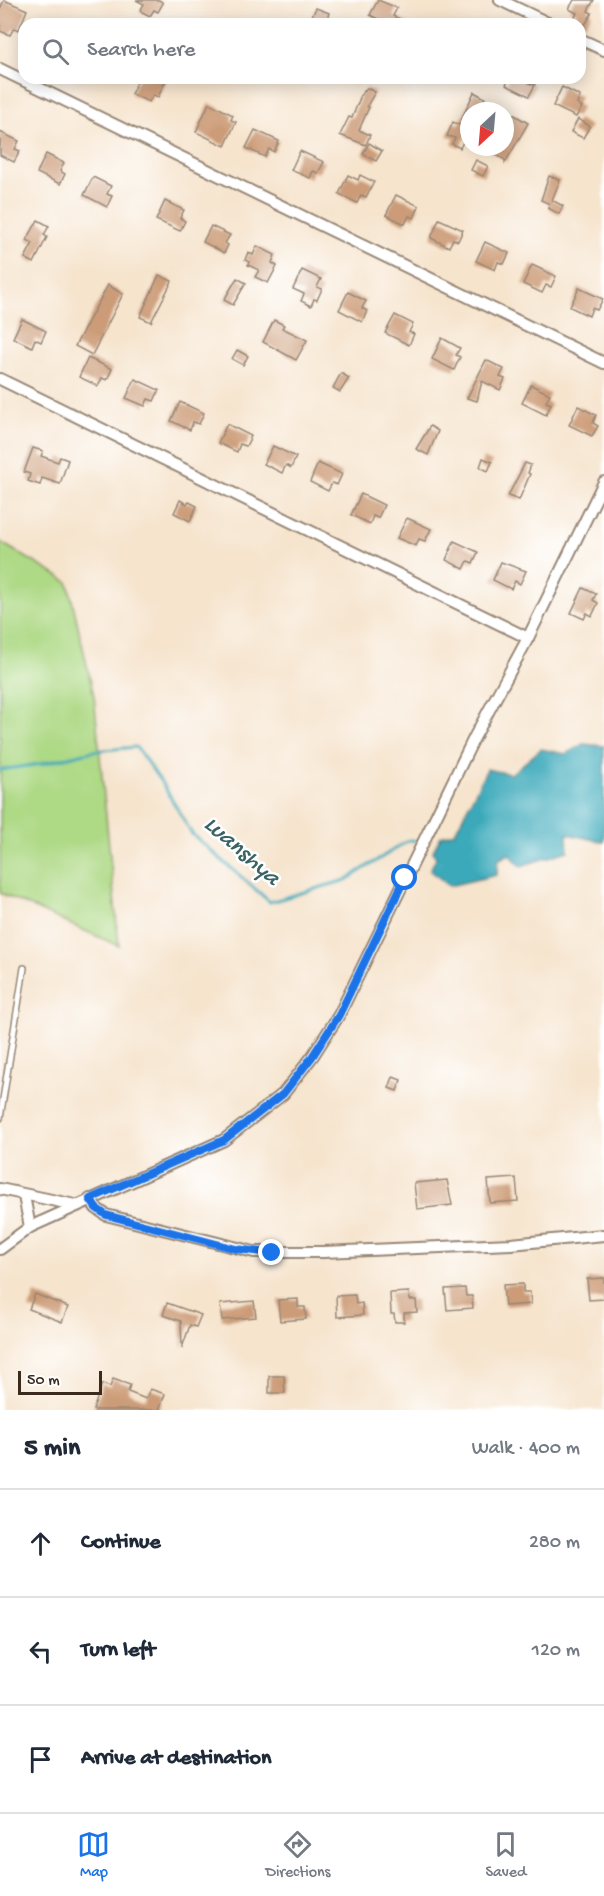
<!DOCTYPE html>
<meta charset="utf-8">
<style>
body{margin:0;font-family:"Gochi Hand",sans-serif;background:#f6f6f7;color:#1f2937}
.compass{position:absolute;left:460px;top:102px;width:54px;height:54px;border-radius:50%;background:#fff;box-shadow:0 3px 15px #0003;rotate:206deg}
.scale{position:absolute;left:18px;bottom:15px;width:84px;box-sizing:border-box;padding-left:6px;border:3px solid #3b2a1e;border-top:0;font-size:16px;line-height:21px;white-space:nowrap;color:#3b2a1e;-webkit-text-stroke:4px #fff;paint-order:stroke}
.stop{position:absolute;width:18px;height:18px;margin:-14px;border:4px solid #1a73e8;border-radius:50%;background:#fff}
.stop.end{background:#1a73e8;border-color:#fff;box-shadow:0 2px 6px #0008}
.list{margin:0;padding:0;list-style:none}
h2{display:flex;justify-content:space-between;align-items:center;height:78px;margin:0;padding:0 24px;font-size:26px}
h2 small{font-size:20px;font-weight:400;color:#747a83}
.list li{display:grid;grid-template-columns:39px 1fr auto;gap:18px;align-items:center;box-sizing:border-box;height:108px;padding:0 24px;border-top:2px solid #e0e1e3}
.list b{display:block;font-size:22px;white-space:nowrap}
.list em{font-size:20px;font-style:normal;color:#747a83}
.icon{flex:none;width:33px;height:33px;fill:none;stroke:currentColor;stroke-width:2;stroke-linecap:round;stroke-linejoin:round}
.map{position:relative;flex:none;width:604px;height:1410px;overflow:hidden}
.search{position:absolute;background:#fff;box-shadow:0 3px 15px #0003;left:18px;right:18px;top:18px;height:66px;display:flex;align-items:center;gap:15px;box-sizing:border-box;padding:0 21px;border-radius:18px;color:#747a83;font-size:22px}
.sheet{height:402px;background:#fff}
nav{display:flex;justify-content:space-around;align-items:center;box-sizing:border-box;height:84px;border-top:2px solid #e0e1e3;background:#fff;font-size:16px;color:#747a83}
nav a{display:grid;justify-items:center;gap:3px}
nav .on{color:#1a73e8}
.map>svg:first-child{display:block}
</style>
<div class="map">
<svg width="604" height="1410" viewBox="0 0 604 1410">
<rect width="100%" height="100%" fill="#fff"/>
<filter id="ink" filterUnits="userSpaceOnUse"><feTurbulence type="fractalNoise" baseFrequency=".0167" numOctaves="2"/><feDisplacementMap in="SourceGraphic" scale="12" xChannelSelector="R" yChannelSelector="G"/><feConvolveMatrix kernelMatrix="1 2 1 2 8 2 1 2 1" color-interpolation-filters="sRGB"/></filter>
<filter id="wash" filterUnits="userSpaceOnUse"><feTurbulence type="fractalNoise" baseFrequency=".008" numOctaves="4" result="noise"/><feDisplacementMap in="SourceGraphic" scale="24" xChannelSelector="R" yChannelSelector="G"/><feGaussianBlur stdDeviation="1.35" result="paint"/><feColorMatrix in="noise" values="0 0 0 0 0 0 0 0 0 0 0 0 0 0 0 0 0 1.4 0 .05"/><feComposite in="paint" operator="in"/></filter>
<g filter="url(#wash)">
<rect width="100%" height="100%" fill="#f6e4cd"/>
<path fill="#aed985" stroke="#748252" stroke-width="1.5" d="M 0,542 L 68,582 L 94,696 L 119,946 L 0,893 Z"/>
<path fill="#3ba9ba" stroke="#3b6a6c" stroke-width="1.5" d="M 583,744 L 604,746 L 604,842 L 567,834 L 568,851 L 521,866 L 509,854 L 498,860 L 497,875 L 449,886 L 430,870 L 436,858 L 433,851 L 441,836 L 455,832 L 487,769 L 511,774 L 541,749 L 566,754 Z"/>
<g fill="none" stroke-linecap="round" stroke-linejoin="round">
<path stroke="#3ba9ba" stroke-width="3" d="M 0,770 L 40,764 L 93,751 L 136,747 L 164,786 L 192,834 L 270,902 L 346,880 L 409,840 L 420,841"/>
</g>
<g id="blocks">
<g fill="#cc9b77">
<path d="M 4,0 L 27,10 L 19,30 L 14,28 L 10,35 L 0,31 L 0,9 Z"/>
<path d="M 136,0 L 159,0 L 163,3 L 158,12 L 154,10 L 150,16 L 140,11 L 144,4 Z"/>
<path d="M 378,0 L 397,8 L 393,16 L 410,24 L 388,24 L 370,15 Z"/>
<path d="M 574,0 L 594,0 L 588,11 L 592,13 L 585,25 L 574,19 L 577,13 L 569,9 Z"/>
<path d="M 316,8 L 329,13 L 326,22 L 312,16 Z"/>
<path d="M 139,78 L 160,78 L 166,80 L 158,97 L 153,95 L 149,102 L 131,94 Z"/>
<path d="M 509,78 L 532,78 L 529,83 L 535,85 L 529,96 L 506,85 Z"/>
<path d="M 562,87 L 580,96 L 577,104 L 582,107 L 576,117 L 553,106 Z"/>
<path d="M 367,88 L 375,92 L 367,106 L 369,107 L 359,130 L 370,135 L 366,145 L 340,135 L 349,117 L 352,118 L 361,95 Z"/>
<path d="M 474,92 L 485,98 L 478,111 L 469,111 L 469,129 L 460,148 L 452,144 L 455,138 L 447,136 L 453,122 L 459,125 Z"/>
<path d="M 209,103 L 233,115 L 231,120 L 236,122 L 225,146 L 196,132 Z"/>
<path d="M 513,114 L 528,123 L 505,163 L 505,160 L 483,147 L 505,147 L 505,129 Z"/>
<path d="M 578,119 L 590,126 L 583,138 L 571,132 Z"/>
<path d="M 255,130 L 279,141 L 274,152 L 269,149 L 265,157 L 246,148 Z"/>
<path d="M 0,132 L 19,141 L 15,149 L 20,151 L 14,162 L 0,155 Z"/>
<path d="M 369,143 L 382,151 L 376,161 L 363,154 Z"/>
<path d="M 300,151 L 324,162 L 318,173 L 313,171 L 310,178 L 291,170 Z"/>
<path d="M 46,154 L 64,163 L 60,171 L 65,174 L 60,184 L 37,173 Z"/>
<path d="M 476,160 L 488,166 L 483,176 L 471,170 Z"/>
<path d="M 348,175 L 358,180 L 360,175 L 374,182 L 366,197 L 361,195 L 357,203 L 339,194 Z"/>
<path d="M 549,176 L 560,180 L 552,200 L 563,206 L 559,214 L 548,208 L 550,204 L 541,200 Z"/>
<path d="M 93,177 L 111,186 L 107,194 L 112,196 L 107,207 L 84,195 Z"/>
<path d="M 396,195 L 419,206 L 414,218 L 409,216 L 405,224 L 386,215 Z"/>
<path d="M 165,201 L 184,210 L 180,218 L 185,221 L 180,231 L 156,220 Z"/>
<path d="M 439,219 L 463,230 L 458,241 L 453,239 L 449,247 L 431,238 Z"/>
<path d="M 38,220 L 49,226 L 44,235 L 47,237 L 34,263 L 25,258 L 33,243 L 27,240 Z"/>
<path d="M 211,226 L 230,235 L 225,243 L 228,245 L 224,253 L 203,242 Z"/>
<path d="M 485,242 L 509,253 L 504,264 L 498,262 L 495,270 L 476,261 Z"/>
<path d="M 257,246 L 275,255 L 272,263 L 277,266 L 268,283 L 255,277 L 259,270 L 248,265 L 249,262 L 245,260 L 248,252 L 253,255 Z"/>
<path d="M 532,265 L 556,276 L 551,287 L 546,285 L 542,293 L 523,284 Z"/>
<path d="M 302,270 L 321,279 L 317,287 L 322,289 L 317,300 L 314,299 L 311,306 L 301,301 L 304,294 L 293,289 Z"/>
<path d="M 159,275 L 172,281 L 151,322 L 140,317 Z"/>
<path d="M 237,278 L 246,283 L 233,305 L 224,300 Z"/>
<path d="M 108,285 L 123,294 L 92,355 L 75,346 Z"/>
<path d="M 579,288 L 603,299 L 597,310 L 592,308 L 589,316 L 570,307 Z"/>
<path d="M 348,292 L 366,301 L 362,308 L 367,311 L 362,322 L 339,310 Z"/>
<path d="M 395,315 L 413,324 L 409,332 L 414,334 L 409,345 L 385,333 Z"/>
<path d="M 22,319 L 46,331 L 41,342 L 35,339 L 32,347 L 13,338 Z"/>
<path d="M 274,320 L 284,325 L 282,328 L 307,340 L 296,360 L 263,342 Z"/>
<path d="M 442,338 L 460,348 L 456,355 L 460,357 L 454,370 L 432,359 Z"/>
<path d="M 237,350 L 248,356 L 243,365 L 232,359 Z"/>
<path d="M 88,358 L 112,369 L 107,380 L 102,378 L 98,386 L 79,377 Z"/>
<path d="M 486,360 L 504,369 L 500,377 L 505,379 L 500,390 L 482,381 L 477,401 L 467,398 Z"/>
<path d="M 341,373 L 349,378 L 340,392 L 333,388 Z"/>
<path d="M 135,379 L 159,390 L 154,401 L 148,399 L 145,406 L 126,398 Z"/>
<path d="M 531,385 L 550,394 L 546,402 L 551,404 L 546,415 L 522,403 Z"/>
<path d="M 180,402 L 204,413 L 199,424 L 193,422 L 190,430 L 171,421 Z"/>
<path d="M 578,406 L 596,415 L 593,423 L 598,426 L 592,436 L 569,425 Z"/>
<path d="M 227,424 L 251,436 L 246,446 L 240,444 L 237,452 L 218,443 Z"/>
<path d="M 430,426 L 438,431 L 428,455 L 416,449 Z"/>
<path d="M 273,446 L 296,457 L 291,468 L 286,465 L 282,473 L 264,464 Z"/>
<path d="M 33,448 L 43,451 L 41,456 L 58,462 L 60,457 L 68,460 L 60,484 L 42,478 L 40,485 L 28,481 L 30,474 L 24,472 Z"/>
<path d="M 483,458 L 492,462 L 488,471 L 480,467 Z"/>
<path d="M 318,463 L 342,474 L 337,485 L 332,483 L 328,491 L 310,482 Z"/>
<path d="M 525,463 L 531,465 L 528,473 L 530,474 L 519,500 L 508,496 Z"/>
<path d="M 361,494 L 384,505 L 378,518 L 373,516 L 370,524 L 351,515 Z"/>
<path d="M 180,500 L 187,504 L 189,502 L 197,506 L 190,521 L 174,513 Z"/>
<path d="M 407,518 L 431,529 L 425,541 L 419,539 L 416,546 L 397,538 Z"/>
<path d="M 454,541 L 478,552 L 473,563 L 468,561 L 464,569 L 446,560 Z"/>
<path d="M 501,562 L 526,571 L 520,584 L 515,581 L 511,589 L 493,580 Z"/>
<path d="M 583,588 L 596,594 L 593,600 L 598,603 L 592,616 L 587,613 L 584,619 L 571,613 Z"/>
<path d="M 393,1077 L 401,1080 L 397,1091 L 389,1088 Z"/>
<path d="M 516,1178 L 518,1201 L 490,1203 L 488,1180 Z"/>
<path d="M 447,1180 L 452,1205 L 417,1209 L 414,1183 Z"/>
<path d="M 604,1278 L 604,1299 L 589,1300 L 587,1279 Z"/>
<path d="M 523,1284 L 523,1292 L 530,1292 L 531,1304 L 505,1306 L 503,1285 Z"/>
<path d="M 465,1288 L 466,1296 L 472,1296 L 473,1308 L 447,1310 L 445,1289 Z"/>
<path d="M 409,1292 L 410,1300 L 416,1300 L 417,1312 L 404,1313 L 404,1322 L 395,1322 L 394,1314 L 391,1314 L 390,1293 Z"/>
<path d="M 35,1294 L 68,1307 L 62,1322 L 29,1309 Z"/>
<path d="M 355,1295 L 356,1304 L 362,1303 L 363,1315 L 337,1317 L 336,1296 Z"/>
<path d="M 298,1299 L 298,1307 L 305,1307 L 306,1319 L 280,1321 L 278,1300 Z"/>
<path d="M 254,1301 L 256,1317 L 222,1320 L 220,1304 Z"/>
<path d="M 167,1303 L 201,1315 L 196,1327 L 190,1325 L 182,1348 L 181,1321 L 163,1315 Z"/>
<path d="M 269,1376 L 284,1376 L 285,1393 L 269,1393 Z"/>
<path d="M 113,1379 L 130,1385 L 128,1392 L 146,1399 L 150,1389 L 165,1394 L 159,1410 L 93,1410 L 102,1384 L 110,1387 Z"/>
</g>
</g>
</g>
<g filter="url(#ink)">
<use href="#blocks" fill-opacity="0" stroke="#988776" stroke-width="1.5"/>
<g fill="none" stroke-linecap="round" stroke-linejoin="round">
<defs>
<path id="service" d="M 0,1118 L 24,968"/>
<g id="minor">
<path d="M 500,0 L 550,24"/>
<path d="M 580,39 L 604,50"/>
<path d="M 0,69 L 604,363"/>
<path d="M 0,379 L 528,638"/>
<path d="M 0,1189 L 75,1205"/>
<path d="M 24,1196 L 30,1227"/>
<path d="M 90,1199 L 96,1208 L 106,1215 L 254,1252 L 323,1252 L 511,1244 L 604,1235"/>
<path d="M 0,1249 L 30,1227 L 224,1140 L 283,1094 L 312,1057 L 339,1015 L 474,738 L 528,638 L 604,482"/>
</g>
</defs>
<use href="#service" stroke="#988776" stroke-width="8"/>
<use href="#minor" stroke="#988776" stroke-width="14"/>
<use href="#service" stroke="#fff" stroke-width="5"/>
<use href="#minor" stroke="#fff" stroke-width="10"/>
</g>
</g>
<g fill="none" stroke-linecap="round" stroke-linejoin="round" filter="url(#ink)">
<path stroke="#1a73e8" stroke-width="8" d="M 272,1253 L 236,1249 L 106,1215 L 96,1208 L 90,1199 L 224,1140 L 283,1094 L 312,1057 L 339,1015 L 405,878"/>
</g>
<g text-anchor="middle" dominant-baseline="central" stroke-width="5" stroke-linejoin="round" paint-order="stroke">
<g font-size="24" font-style="italic" fill="#3b6364" stroke="#fff">
<text transform="translate(241 852) rotate(41)">Luanshya</text>
</g>
</g>
</svg>
<svg class="compass" viewBox="-18 -18 36 36"><path d="M0-13l5 13h-10z" fill="#e53935"/><path d="M0 13l5-13h-10z" fill="#747a83"/></svg>
<div class="scale">50 m</div>
<div class="stop" style="left:405px;top:878px"></div>
<div class="stop end" style="left:272px;top:1253px"></div>
<div class="search"><svg class="icon" aria-label="search" viewBox="0 0 24 24"><circle cx="10" cy="10" r="6"/><path d="M15 15l6 6"/></svg>Search here</div>
</div>
<section class="sheet">
<h2>5 min<small>Walk · 400 m</small></h2>
<ul class="list">
<li><svg class="icon" aria-label="ahead" viewBox="0 0 24 24"><path d="M12 20V5M6 11l6-6 6 6"/></svg><div><b>Continue</b></div><em>280 m</em></li>
<li><svg class="icon" aria-label="left" viewBox="0 0 24 24"><path d="M17 20v-9H6M10 6l-5 5 5 5"/></svg><div><b>Turn left</b></div><em>120 m</em></li>
<li><svg class="icon" aria-label="arrive" viewBox="0 0 24 24"><path d="M6 21V4h12l-3 4 3 4H6"/></svg><div><b>Arrive at destination</b></div></li>
</ul>
</section>
<nav>
<a class="on"><svg class="icon" aria-label="map" viewBox="0 0 24 24"><path d="M3 6l6-2 6 2 6-2v14l-6 2-6-2-6 2zM9 4v14M15 6v14"/></svg>Map</a>
<a><svg class="icon" aria-label="directions" viewBox="0 0 24 24"><path d="M12 3l9 9-9 9-9-9zM9 14v-3h6M13 9l2 2-2 2"/></svg>Directions</a>
<a><svg class="icon" aria-label="saved" viewBox="0 0 24 24"><path d="M7 4h10v16l-5-4-5 4z"/></svg>Saved</a>
</nav>
